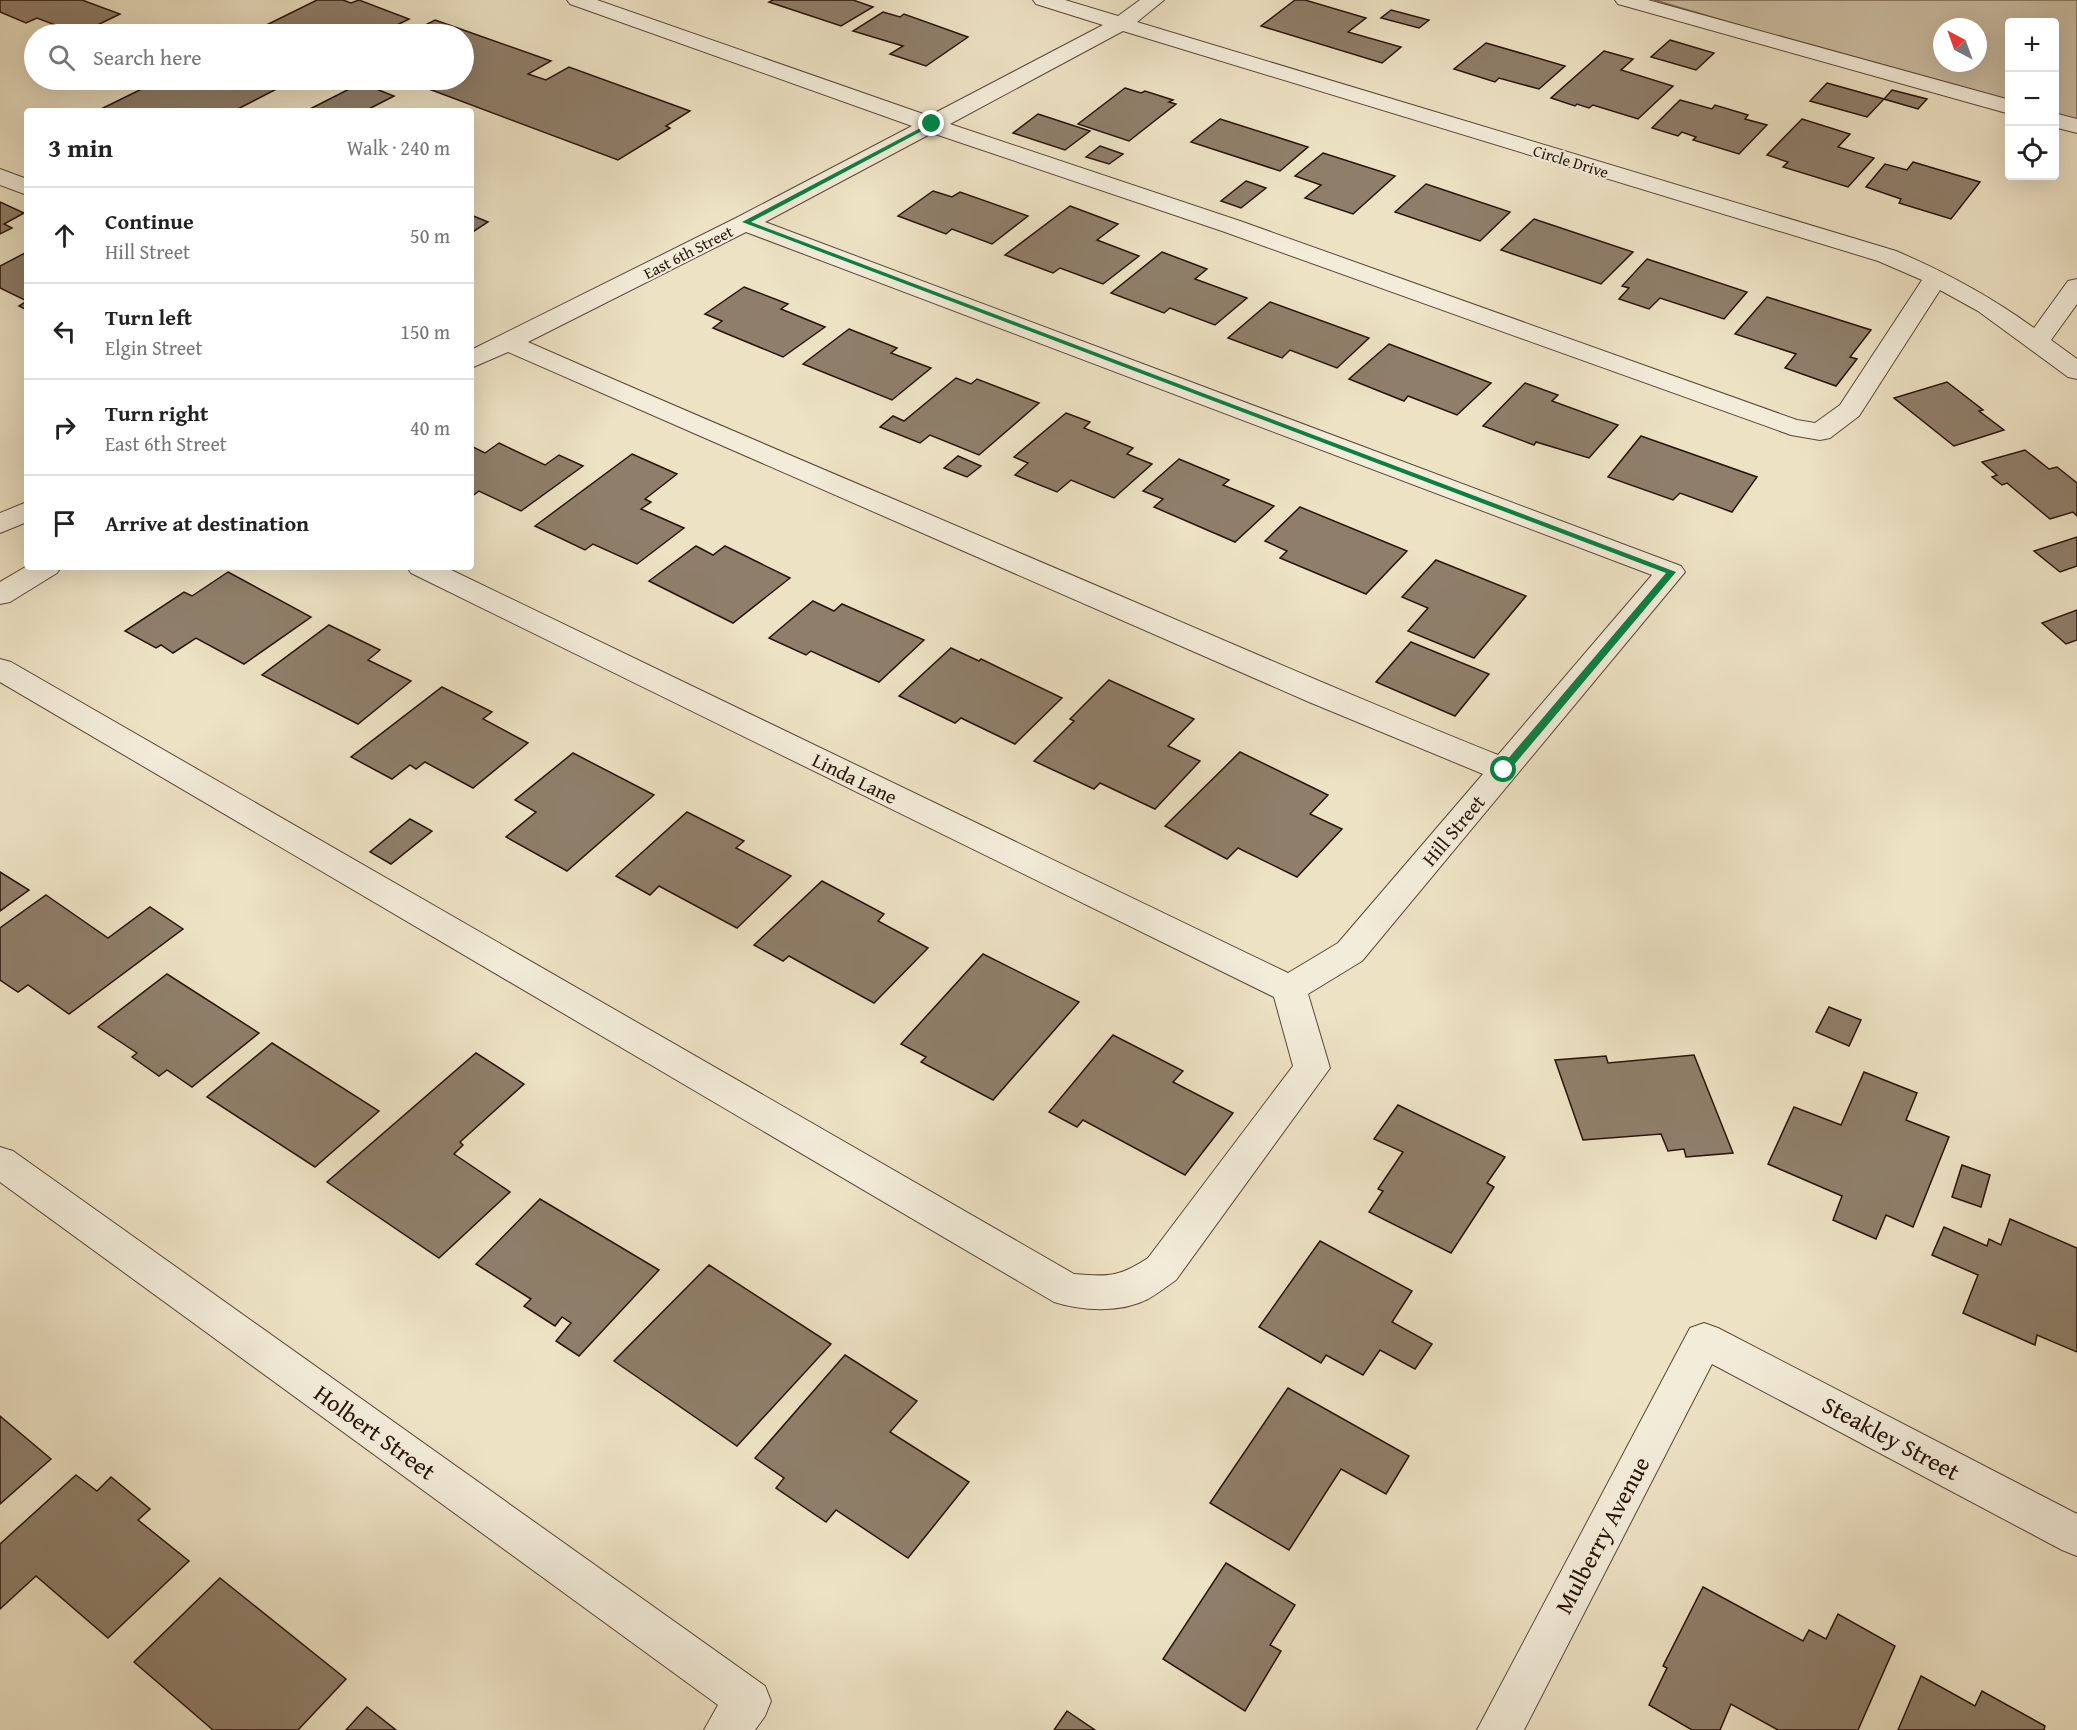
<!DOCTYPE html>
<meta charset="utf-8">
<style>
body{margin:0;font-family:"Gentium Book Plus",serif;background:#f2f2f2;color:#222}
.controls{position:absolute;right:18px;top:18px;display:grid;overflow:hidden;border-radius:6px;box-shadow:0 6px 24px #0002}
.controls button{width:54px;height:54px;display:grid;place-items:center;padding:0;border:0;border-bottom:2px solid #e0e0e0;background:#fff;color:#222;font:30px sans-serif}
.compass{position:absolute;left:1933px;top:18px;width:54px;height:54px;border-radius:50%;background:#fff;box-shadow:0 6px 24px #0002;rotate:319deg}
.stop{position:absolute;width:18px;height:18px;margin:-14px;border:4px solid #0b8043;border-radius:50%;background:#fff}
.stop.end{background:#0b8043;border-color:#fff;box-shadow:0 2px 6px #0008}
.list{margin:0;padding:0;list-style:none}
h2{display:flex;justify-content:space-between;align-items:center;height:78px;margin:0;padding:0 24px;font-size:26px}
h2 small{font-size:20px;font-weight:400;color:#767676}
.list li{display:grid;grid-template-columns:39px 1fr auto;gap:18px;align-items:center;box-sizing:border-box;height:96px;padding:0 24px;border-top:2px solid #e0e0e0}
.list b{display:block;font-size:22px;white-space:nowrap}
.list p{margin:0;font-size:20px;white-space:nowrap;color:#767676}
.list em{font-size:20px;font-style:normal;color:#767676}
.icon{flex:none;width:33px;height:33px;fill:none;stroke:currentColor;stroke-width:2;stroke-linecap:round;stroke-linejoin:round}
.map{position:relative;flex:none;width:2077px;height:1730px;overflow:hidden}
.search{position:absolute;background:#fff;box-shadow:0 6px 24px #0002;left:24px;top:24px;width:450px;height:66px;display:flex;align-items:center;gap:15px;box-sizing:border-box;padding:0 21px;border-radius:33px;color:#767676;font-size:22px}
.panel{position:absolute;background:#fff;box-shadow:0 6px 24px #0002;left:24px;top:108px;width:450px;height:462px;border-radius:6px}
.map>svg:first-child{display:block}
</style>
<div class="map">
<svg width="2077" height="1730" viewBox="0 0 2077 1730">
<rect width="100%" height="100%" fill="#ede2c4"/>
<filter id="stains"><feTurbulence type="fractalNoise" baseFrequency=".00333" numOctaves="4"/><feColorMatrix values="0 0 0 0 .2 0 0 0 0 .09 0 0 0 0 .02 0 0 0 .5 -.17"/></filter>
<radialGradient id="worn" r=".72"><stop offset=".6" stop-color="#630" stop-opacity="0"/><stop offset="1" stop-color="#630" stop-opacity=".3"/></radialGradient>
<path fill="#ccbfa4" stroke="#7a6956" stroke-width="1.5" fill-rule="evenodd" d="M 1654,0 L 2077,0 L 2077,124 L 2055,117 L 2054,22 L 2010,22 L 2009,104 ZM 1942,27 L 1978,27 L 1978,63 L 1942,63 Z"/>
<g fill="#8f7f6a" stroke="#291308" stroke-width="1.5">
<path d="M 0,0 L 82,0 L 120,14 L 79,34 L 37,18 L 26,23 L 0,12 Z"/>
<path d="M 317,0 L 343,0 L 351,3 L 359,0 L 409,19 L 379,34 L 248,34 Z"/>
<path d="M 773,0 L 853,0 L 873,7 L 841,26 L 769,2 Z"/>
<path d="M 1295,0 L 1305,0 L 1366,18 L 1348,32 L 1401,47 L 1382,63 L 1261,26 Z"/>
<path d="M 1391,10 L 1429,20 L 1419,28 L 1381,18 Z"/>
<path d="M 883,12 L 900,17 L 904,14 L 968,37 L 926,66 L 890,54 L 903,46 L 853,31 Z"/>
<path d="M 435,20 L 551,61 L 528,74 L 546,80 L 569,67 L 690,111 L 666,126 L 670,128 L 618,160 L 405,80 L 464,80 L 464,34 L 400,34 L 406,31 L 410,33 Z"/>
<path d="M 1670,40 L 1714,53 L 1696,70 L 1651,57 Z"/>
<path d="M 1486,43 L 1565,66 L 1539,89 L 1499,78 L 1495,82 L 1454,69 Z"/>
<path d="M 1604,51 L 1633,59 L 1621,70 L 1673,86 L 1638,119 L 1593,105 L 1589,108 L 1577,104 L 1575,106 L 1551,98 Z"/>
<path d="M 160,80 L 294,80 L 234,111 L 97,111 Z"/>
<path d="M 361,83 L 394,96 L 365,111 L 306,111 Z"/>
<path d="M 1827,83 L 1884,99 L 1867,117 L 1810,101 Z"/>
<path d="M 1125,88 L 1141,93 L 1145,91 L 1173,100 L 1169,102 L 1176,104 L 1129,141 L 1078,124 Z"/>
<path d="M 1892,90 L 1927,99 L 1918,109 L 1884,99 Z"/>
<path d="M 1680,100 L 1712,109 L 1715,105 L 1748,115 L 1745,119 L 1767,125 L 1739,154 L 1693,140 L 1696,137 L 1682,132 L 1678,136 L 1652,128 Z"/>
<path d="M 1038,114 L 1090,131 L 1065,150 L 1013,133 Z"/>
<path d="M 1220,119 L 1308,147 L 1280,171 L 1191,142 Z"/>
<path d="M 1802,119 L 1850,134 L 1838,147 L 1874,158 L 1848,187 L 1783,167 L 1788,162 L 1767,155 Z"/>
<path d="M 1100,146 L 1123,154 L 1109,164 L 1086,157 Z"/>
<path d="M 1323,153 L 1395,176 L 1353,214 L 1305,198 L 1321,185 L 1295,176 Z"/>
<path d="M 1913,162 L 1980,182 L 1951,219 L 1899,203 L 1901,199 L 1866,187 L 1885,164 L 1907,170 Z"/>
<path d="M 1246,181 L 1266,188 L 1241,208 L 1221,201 Z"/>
<path d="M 1426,184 L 1510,212 L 1480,241 L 1395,212 Z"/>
<path d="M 933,191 L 952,197 L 960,192 L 1028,216 L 992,244 L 952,229 L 946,234 L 898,216 Z"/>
<path d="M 0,202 L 24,213 L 4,224 L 12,228 L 0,234 Z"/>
<path d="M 1070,206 L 1118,224 L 1097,240 L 1139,256 L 1103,284 L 1060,268 L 1053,273 L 1005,255 Z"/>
<path d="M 471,215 L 488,222 L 471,233 Z"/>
<path d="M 1534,219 L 1633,252 L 1601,284 L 1501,250 Z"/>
<path d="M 27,252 L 27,310 L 19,306 L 27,301 L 0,288 L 0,266 Z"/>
<path d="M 1162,252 L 1207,269 L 1195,279 L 1247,298 L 1215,325 L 1170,308 L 1164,313 L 1111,293 Z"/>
<path d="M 1647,259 L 1747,292 L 1724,319 L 1660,298 L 1649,309 L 1619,299 L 1629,288 L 1622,286 Z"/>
<path d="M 744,287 L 788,304 L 781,309 L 825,327 L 783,357 L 713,328 L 722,321 L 705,314 Z"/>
<path d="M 1767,297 L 1871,330 L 1850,357 L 1857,359 L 1836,386 L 1785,368 L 1796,354 L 1735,334 Z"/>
<path d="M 1270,302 L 1369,338 L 1337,368 L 1290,350 L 1282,358 L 1228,338 Z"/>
<path d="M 849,329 L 897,348 L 891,353 L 931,368 L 892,400 L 803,364 Z"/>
<path d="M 1389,344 L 1491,383 L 1457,415 L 1408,396 L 1404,401 L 1349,379 Z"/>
<path d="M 956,378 L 971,384 L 977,379 L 1039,403 L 979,455 L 930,435 L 920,443 L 880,427 L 893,416 L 904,421 Z"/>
<path d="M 1947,382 L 1983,410 L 1979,411 L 2004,430 L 1954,446 L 1894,398 Z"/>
<path d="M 1525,383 L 1558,395 L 1552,401 L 1618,425 L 1589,458 L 1536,442 L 1534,445 L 1483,426 Z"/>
<path d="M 1066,413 L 1090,422 L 1084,428 L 1133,448 L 1127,454 L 1152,464 L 1114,498 L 1071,480 L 1057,492 L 1015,475 L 1028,463 L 1014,457 Z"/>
<path d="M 1641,436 L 1757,477 L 1732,512 L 1680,493 L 1673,500 L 1608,477 Z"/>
<path d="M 499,443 L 545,465 L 559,455 L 583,466 L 521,511 L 479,491 L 471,497 L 471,446 L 485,453 Z"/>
<path d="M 2025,450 L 2049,469 L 2057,467 L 2077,483 L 2077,516 L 2073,512 L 2050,519 L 2007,483 L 2002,485 L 1992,477 L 1997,475 L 1982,462 Z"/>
<path d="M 632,454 L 677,474 L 645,499 L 651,502 L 641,509 L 684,528 L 637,564 L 593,544 L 585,550 L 535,526 Z"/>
<path d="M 958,456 L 981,466 L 967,477 L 944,468 Z"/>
<path d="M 1179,459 L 1229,480 L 1223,485 L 1274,506 L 1235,542 L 1154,507 L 1163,499 L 1143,491 Z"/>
<path d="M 1300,507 L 1407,551 L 1366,594 L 1280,558 L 1287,551 L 1265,541 Z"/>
<path d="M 2077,537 L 2077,566 L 2060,572 L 2034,551 Z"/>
<path d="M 696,546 L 713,555 L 725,546 L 790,578 L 733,623 L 649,581 Z"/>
<path d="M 1436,560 L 1526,596 L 1474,658 L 1408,631 L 1428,608 L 1402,597 Z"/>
<path d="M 228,572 L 311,617 L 244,664 L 196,638 L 173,653 L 161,645 L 156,648 L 125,631 L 184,592 L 192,596 Z"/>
<path d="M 813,601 L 834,611 L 842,604 L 924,640 L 879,682 L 811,651 L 806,655 L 769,638 Z"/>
<path d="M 2077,610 L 2077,640 L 2066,644 L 2042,623 Z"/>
<path d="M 329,625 L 380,650 L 368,660 L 411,681 L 358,724 L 262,675 Z"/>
<path d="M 1411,642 L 1489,674 L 1455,716 L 1376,682 Z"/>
<path d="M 951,648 L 979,661 L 981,659 L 1062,698 L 1015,744 L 961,718 L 955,723 L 899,696 Z"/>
<path d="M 1109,680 L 1194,719 L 1168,746 L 1200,761 L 1155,809 L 1100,783 L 1094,789 L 1034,761 L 1074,721 L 1070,719 Z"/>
<path d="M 442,687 L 492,712 L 483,719 L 528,743 L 473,788 L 425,762 L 416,769 L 410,765 L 392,779 L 351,757 Z"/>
<path d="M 1240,752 L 1328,795 L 1310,814 L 1342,829 L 1297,877 L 1238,848 L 1227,859 L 1165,826 Z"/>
<path d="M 573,753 L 654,795 L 567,871 L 506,837 L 536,812 L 515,800 Z"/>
<path d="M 687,812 L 744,841 L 736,848 L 791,876 L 737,928 L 659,886 L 650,895 L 616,876 Z"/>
<path d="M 410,819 L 432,831 L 391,864 L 370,852 Z"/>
<path d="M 0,872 L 29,890 L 0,911 Z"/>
<path d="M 822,881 L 884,914 L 878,921 L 928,948 L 874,1003 L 789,956 L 783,961 L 754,945 Z"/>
<path d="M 46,895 L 108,938 L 150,907 L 183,929 L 69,1014 L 28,985 L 18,992 L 0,980 L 0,928 Z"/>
<path d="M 983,954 L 1079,1002 L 993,1100 L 921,1062 L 926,1057 L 901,1044 Z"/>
<path d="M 167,974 L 259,1033 L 192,1087 L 167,1070 L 159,1076 L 132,1057 L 137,1053 L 98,1027 Z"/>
<path d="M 1829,1007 L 1861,1020 L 1849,1046 L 1816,1032 Z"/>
<path d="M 1113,1035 L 1183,1071 L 1173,1082 L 1233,1113 L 1185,1175 L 1083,1120 L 1077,1127 L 1049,1112 Z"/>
<path d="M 272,1043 L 379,1111 L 315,1167 L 207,1097 Z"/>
<path d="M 476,1053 L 524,1084 L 460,1142 L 463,1145 L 454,1154 L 510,1192 L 439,1258 L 327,1182 Z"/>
<path d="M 1694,1055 L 1733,1153 L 1686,1157 L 1684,1149 L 1668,1151 L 1661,1134 L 1583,1140 L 1555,1060 L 1606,1056 L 1608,1063 Z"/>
<path d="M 1864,1072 L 1917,1093 L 1906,1120 L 1949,1137 L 1913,1227 L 1886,1215 L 1876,1239 L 1833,1220 L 1842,1196 L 1768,1164 L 1794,1107 L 1841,1125 Z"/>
<path d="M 1398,1105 L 1505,1157 L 1487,1183 L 1494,1187 L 1451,1253 L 1369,1212 L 1383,1191 L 1378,1189 L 1403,1152 L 1374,1139 Z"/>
<path d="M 1962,1165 L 1990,1175 L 1981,1207 L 1952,1197 Z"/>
<path d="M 540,1199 L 659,1270 L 579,1356 L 556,1341 L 571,1323 L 562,1317 L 555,1326 L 524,1306 L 531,1299 L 476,1264 Z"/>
<path d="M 2010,1219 L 2077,1248 L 2077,1352 L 2037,1335 L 2035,1345 L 1963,1313 L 1978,1275 L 1932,1255 L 1944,1227 L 1987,1246 L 1989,1239 L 2001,1245 Z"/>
<path d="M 1320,1241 L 1412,1291 L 1392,1322 L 1432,1344 L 1415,1369 L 1380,1350 L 1363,1375 L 1326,1355 L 1321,1363 L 1259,1327 Z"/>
<path d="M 709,1265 L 831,1344 L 737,1446 L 614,1361 Z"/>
<path d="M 845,1355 L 917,1401 L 890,1432 L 969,1482 L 908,1558 L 836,1510 L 826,1522 L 776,1488 L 784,1478 L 755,1458 Z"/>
<path d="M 1288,1388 L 1409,1456 L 1386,1494 L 1341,1469 L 1289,1550 L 1210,1503 Z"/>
<path d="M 0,1416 L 51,1459 L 0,1504 Z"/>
<path d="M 76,1475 L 97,1491 L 111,1477 L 150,1509 L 138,1520 L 189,1561 L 108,1638 L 36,1576 L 0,1609 L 0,1544 Z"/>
<path d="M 1226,1563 L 1295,1605 L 1270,1645 L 1281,1651 L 1245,1711 L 1163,1659 Z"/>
<path d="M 220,1578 L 346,1679 L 298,1730 L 213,1730 L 134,1662 Z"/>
<path d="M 1703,1587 L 1803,1641 L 1809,1630 L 1826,1639 L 1838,1614 L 1895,1646 L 1858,1730 L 1778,1730 L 1731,1704 L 1720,1730 L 1692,1730 L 1649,1705 L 1667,1668 L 1663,1666 Z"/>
<path d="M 1921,1676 L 1975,1706 L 1982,1691 L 2045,1726 L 2044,1730 L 1898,1730 Z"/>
<path d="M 367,1707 L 396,1730 L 346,1730 Z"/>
<path d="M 1067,1711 L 1095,1730 L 1054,1730 Z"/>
</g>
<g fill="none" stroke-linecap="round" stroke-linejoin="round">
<defs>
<g id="minor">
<path d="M 567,0 L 597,0 L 929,116 L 1103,25 L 1036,4 L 1033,0 L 1065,0 L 1118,16 L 1140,0 L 1164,0 L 1137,22 L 1896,251 C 1945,272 1990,296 2034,328 L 2068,281 L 2077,279 L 2077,304 L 2051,340 L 2077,359 L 2077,379 L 2068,377 L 1978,311 L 1940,290 L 1859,416 L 1830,438 L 1820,440 L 1791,435 L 1222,231 L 932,133 L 765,222 L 1681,566 L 1685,572 L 1362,961 L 1308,994 L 1330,1068 L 1176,1280 C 1166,1287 1157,1294 1148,1299 C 1121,1313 1082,1311 1054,1302 L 0,682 L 0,659 L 11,662 L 1074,1274 C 1109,1277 1119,1277 1148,1258 L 1293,1066 L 1274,997 L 411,573 L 407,567 L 445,567 L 1288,973 L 1338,943 L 1483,774 L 1309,702 L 508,352 L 471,368 L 471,350 L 736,218 L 912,126 L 570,4 ZM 1123,31 L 1878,261 L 1922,280 L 1840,405 L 1815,423 L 1797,420 L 1240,221 L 950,124 ZM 746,232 L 1652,575 L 1498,755 C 1336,690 1176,619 1015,551 C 852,481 689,413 528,342 Z"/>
<path d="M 1615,0 L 1648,0 L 2010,100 L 2010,114 L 1618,4 Z"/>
<path d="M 2054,113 L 2077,119 L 2077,133 L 2054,127 Z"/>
<path d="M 0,169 L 27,179 L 27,195 L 0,185 Z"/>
<path d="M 27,502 L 27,522 L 0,533 L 0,513 Z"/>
<path d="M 27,566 L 61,567 L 57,573 L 10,602 L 0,604 L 0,582 Z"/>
<path d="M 0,1147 L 13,1151 L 765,1686 L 771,1701 L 765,1716 L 755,1730 L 704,1730 L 718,1705 L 0,1182 Z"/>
<path d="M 1704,1323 L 1718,1328 L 2077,1514 L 2077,1556 L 2062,1550 L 1712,1364 L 1524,1730 L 1477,1730 L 1690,1328 Z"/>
</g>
</defs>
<use href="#minor" stroke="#5a4737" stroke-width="2"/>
<use href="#minor" fill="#f3ecd9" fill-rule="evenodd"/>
</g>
<path fill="#0b8043" d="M 930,123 L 935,124 L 751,222 L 1676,572 L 1508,772 L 1501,772 L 1501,767 L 1666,573 L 742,222 Z"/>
<g text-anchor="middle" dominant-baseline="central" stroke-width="4.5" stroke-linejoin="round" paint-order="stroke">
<g font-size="16" fill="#291308" stroke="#f3ecd9">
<text transform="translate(1571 161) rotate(17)">Circle Drive</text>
<text transform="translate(688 252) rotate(-27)">East 6th Street</text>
</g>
<g font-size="20" fill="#291308" stroke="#f3ecd9">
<text transform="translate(855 778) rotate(26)">Linda Lane</text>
<text transform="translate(1453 830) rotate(-50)">Hill Street</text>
</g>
<g font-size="24" fill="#291308" stroke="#f3ecd9">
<text transform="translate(375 1432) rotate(36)">Holbert Street</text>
<text transform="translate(1891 1438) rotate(28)">Steakley Street</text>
<text transform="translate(1602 1535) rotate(-62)">Mulberry Avenue</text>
</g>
</g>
<rect width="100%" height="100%" filter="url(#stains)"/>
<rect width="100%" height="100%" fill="url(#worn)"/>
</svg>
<div class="controls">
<button>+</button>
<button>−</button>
<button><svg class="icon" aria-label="locate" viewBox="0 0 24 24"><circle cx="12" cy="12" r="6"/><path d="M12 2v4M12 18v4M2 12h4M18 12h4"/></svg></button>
</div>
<svg class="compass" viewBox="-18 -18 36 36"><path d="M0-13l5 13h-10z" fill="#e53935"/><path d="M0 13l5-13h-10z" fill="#767676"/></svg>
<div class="stop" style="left:1504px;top:770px"></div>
<div class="stop end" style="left:932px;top:124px"></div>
<div class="search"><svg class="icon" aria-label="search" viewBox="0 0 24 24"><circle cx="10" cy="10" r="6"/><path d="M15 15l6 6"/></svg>Search here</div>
<section class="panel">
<h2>3 min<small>Walk · 240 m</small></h2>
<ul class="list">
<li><svg class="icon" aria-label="ahead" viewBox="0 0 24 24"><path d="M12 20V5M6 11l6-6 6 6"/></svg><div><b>Continue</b><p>Hill Street</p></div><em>50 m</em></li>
<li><svg class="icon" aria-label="left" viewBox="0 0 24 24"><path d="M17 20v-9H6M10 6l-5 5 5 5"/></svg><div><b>Turn left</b><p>Elgin Street</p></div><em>150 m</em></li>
<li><svg class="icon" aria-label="right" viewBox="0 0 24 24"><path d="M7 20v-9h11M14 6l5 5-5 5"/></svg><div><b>Turn right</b><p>East 6th Street</p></div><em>40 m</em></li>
<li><svg class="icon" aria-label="arrive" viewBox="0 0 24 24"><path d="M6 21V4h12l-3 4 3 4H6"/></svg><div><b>Arrive at destination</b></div></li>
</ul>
</section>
</div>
